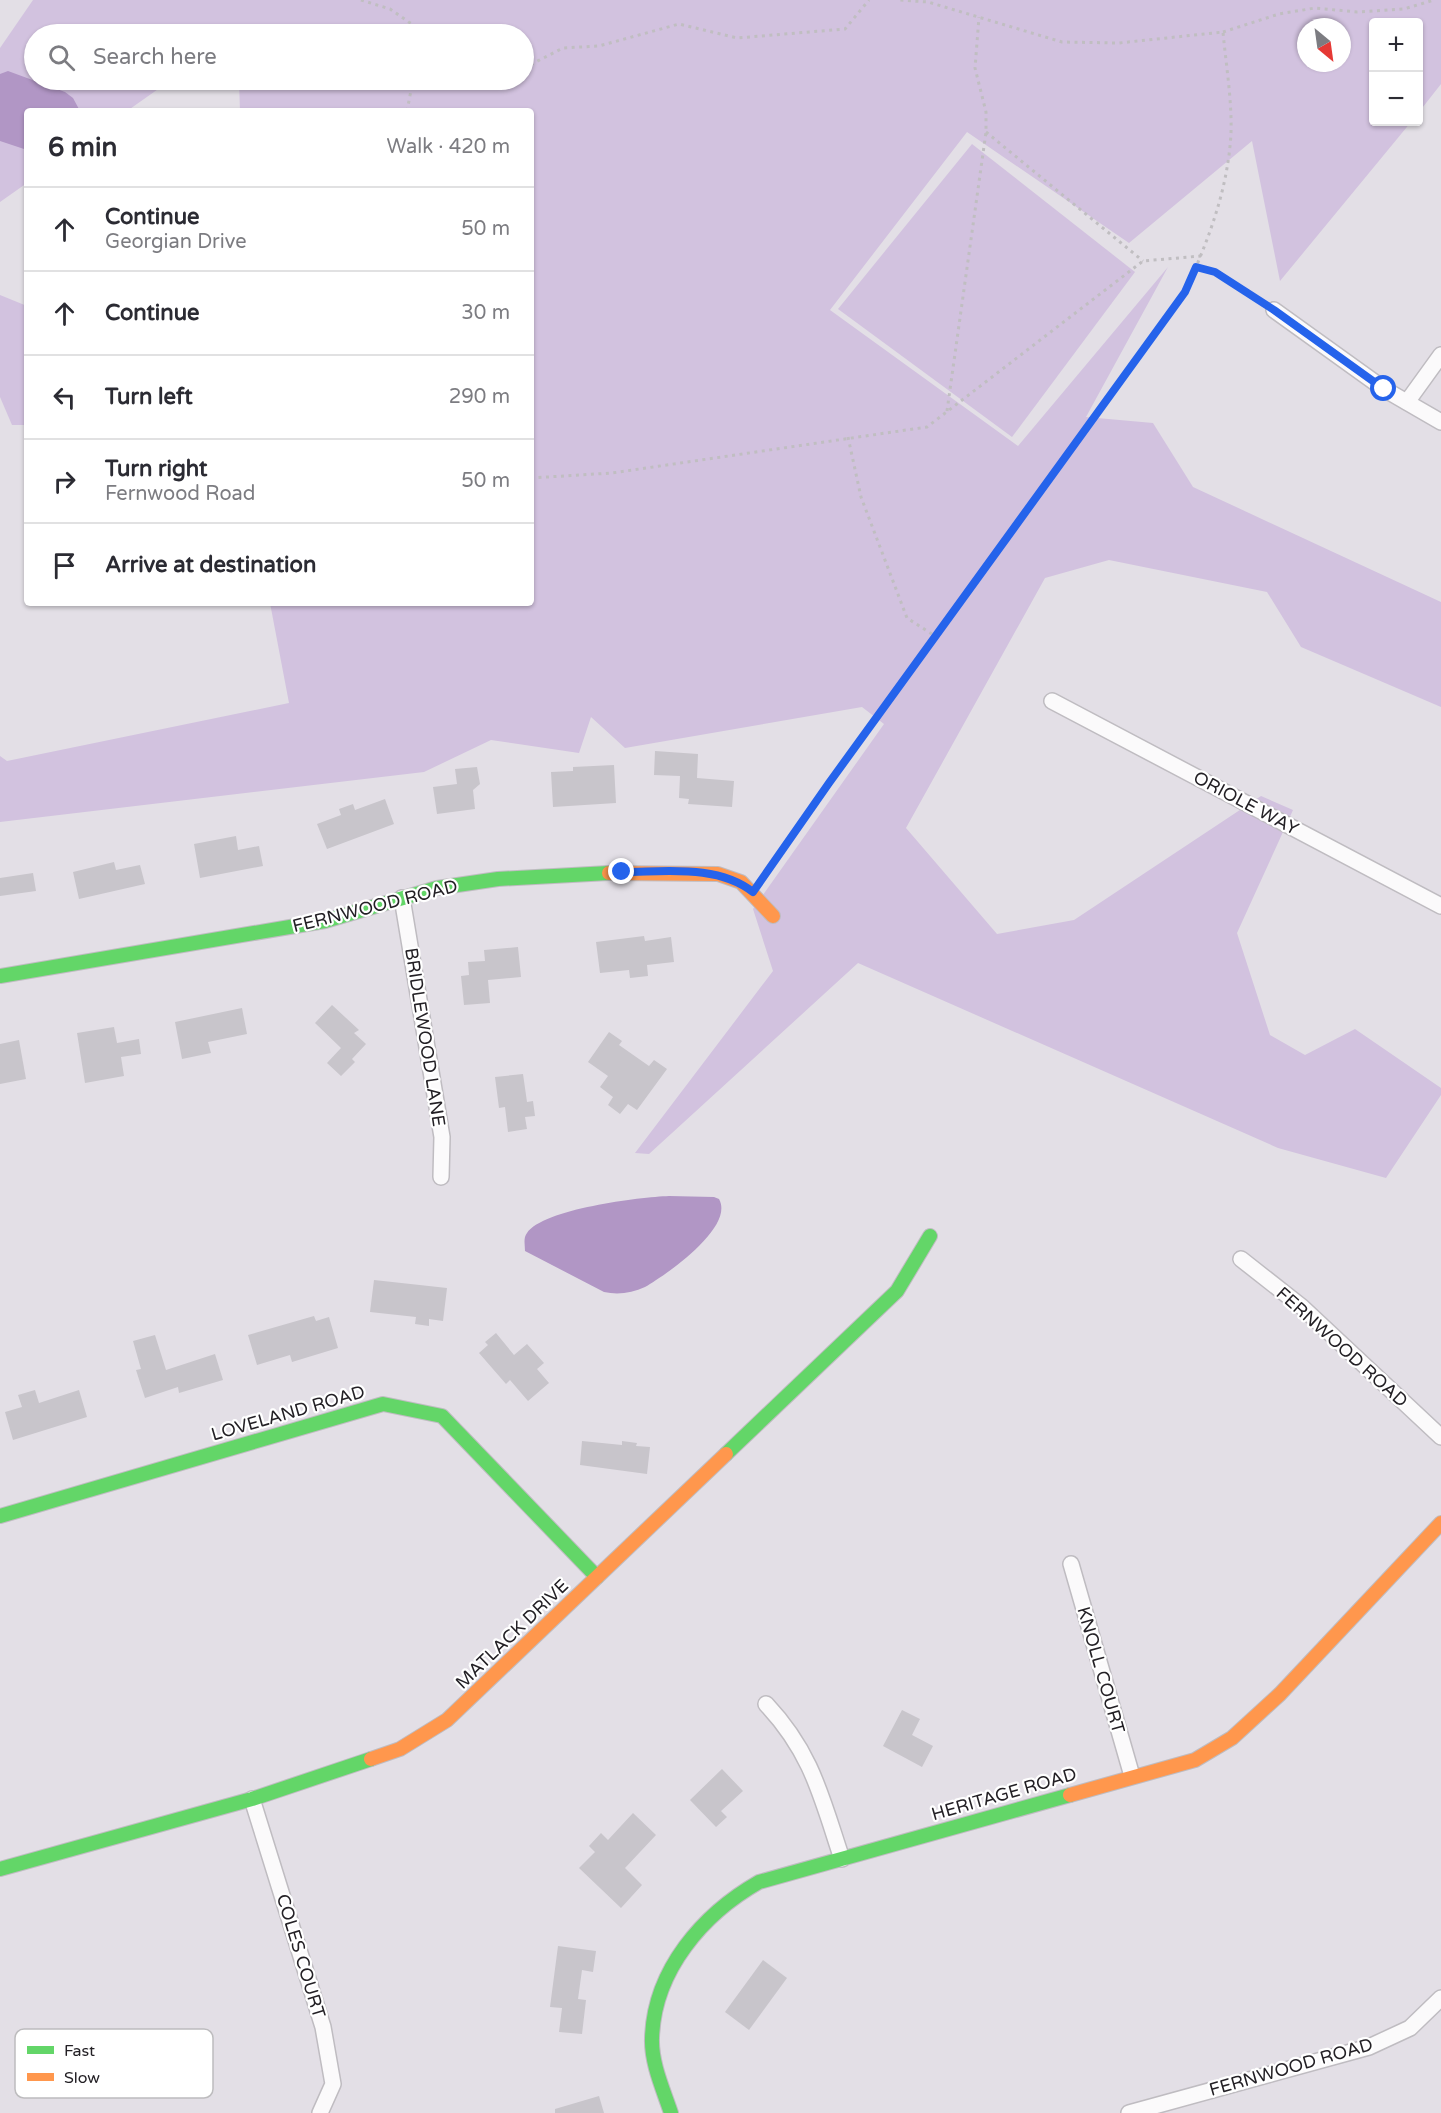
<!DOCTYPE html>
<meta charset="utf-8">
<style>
body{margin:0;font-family:"Varela Round",sans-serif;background:#f7f7f7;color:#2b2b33}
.controls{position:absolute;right:18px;top:18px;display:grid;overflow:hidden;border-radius:6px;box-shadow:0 2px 4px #0004}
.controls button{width:54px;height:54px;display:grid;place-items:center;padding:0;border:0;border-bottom:2px solid #e1e1e2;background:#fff;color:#2b2b33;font:30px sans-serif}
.compass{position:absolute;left:1297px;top:18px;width:54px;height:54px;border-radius:50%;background:#fff;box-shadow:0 2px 4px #0004;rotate:151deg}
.stop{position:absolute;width:18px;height:18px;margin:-14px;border:4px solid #2563eb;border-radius:50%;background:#fff}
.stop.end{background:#2563eb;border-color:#fff;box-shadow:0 2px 6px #0008}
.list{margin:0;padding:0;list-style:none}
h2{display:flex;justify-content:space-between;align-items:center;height:78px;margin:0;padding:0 24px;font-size:26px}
h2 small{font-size:20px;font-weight:400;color:#7c7c81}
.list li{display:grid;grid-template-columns:39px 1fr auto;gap:18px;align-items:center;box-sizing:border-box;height:84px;padding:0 24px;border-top:2px solid #e1e1e2}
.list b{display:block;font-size:22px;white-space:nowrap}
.list p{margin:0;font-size:20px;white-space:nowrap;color:#7c7c81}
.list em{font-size:20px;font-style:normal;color:#7c7c81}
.icon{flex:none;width:33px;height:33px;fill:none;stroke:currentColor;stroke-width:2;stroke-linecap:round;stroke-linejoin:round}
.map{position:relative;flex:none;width:1441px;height:2113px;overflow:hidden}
.search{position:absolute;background:#fff;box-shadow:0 2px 4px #0004;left:24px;top:24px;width:510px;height:66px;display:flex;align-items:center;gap:15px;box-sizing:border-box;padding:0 21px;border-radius:33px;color:#7c7c81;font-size:22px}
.panel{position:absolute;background:#fff;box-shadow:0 2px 4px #0004;left:24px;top:108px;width:510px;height:498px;border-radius:6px}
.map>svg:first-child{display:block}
</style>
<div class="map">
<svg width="1441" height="2113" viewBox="0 0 1441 2113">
<rect width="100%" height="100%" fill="#e3dfe6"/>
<g fill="#d2c2df" fill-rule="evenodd">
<path d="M 33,0 L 1441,0 L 1441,84 L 1419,112 L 1418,22 L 1374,22 L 1374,122 L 1411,122 L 1280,281 L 1252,141 L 1129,243 L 967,132 L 830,310 L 1018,446 L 1168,267 L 1086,417 L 1153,423 L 1193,487 L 1441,602 L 1441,707 L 1301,647 L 1267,592 L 1109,560 L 1045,578 L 906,828 L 997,934 L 1074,920 L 1261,796 L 1293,810 L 1237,933 L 1270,1035 L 1305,1055 L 1355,1029 L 1441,1088 L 1441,1095 L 1386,1178 L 1278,1148 L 858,963 L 649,1154 L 635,1153 L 773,971 L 753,909 L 884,724 L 862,707 L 625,748 L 591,717 L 579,753 L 491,740 L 424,772 L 0,822 L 0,756 L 7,761 L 289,703 L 270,603 L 531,603 L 531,111 L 240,111 L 239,80 L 524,80 L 524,34 L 238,34 L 238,31 L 233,34 L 34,34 L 34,80 L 171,80 L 127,111 L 27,111 L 27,183 L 0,202 L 0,48 ZM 1306,27 L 1342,27 L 1342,63 L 1306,63 Z"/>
<path d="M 972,144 L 1135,272 L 1012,437 L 838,309 Z"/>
<path d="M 0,295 L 27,306 L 27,425 L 12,425 L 0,397 Z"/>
</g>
<g fill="#b196c5">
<path d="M 8,71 L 65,92 L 73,98 L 80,111 L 27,111 L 27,150 L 0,141 L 0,74 Z"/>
<path d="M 669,1196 L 714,1197 L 719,1199 C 735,1227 666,1275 645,1287 C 632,1293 618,1295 604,1292 L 525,1251 C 525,1245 523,1238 527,1233 C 543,1209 640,1197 669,1196 Z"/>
</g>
<g fill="#c8c5cb">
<path d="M 655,751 L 698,754 L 697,778 L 734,781 L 732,807 L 688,804 L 689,799 L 679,798 L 680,776 L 654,775 Z"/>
<path d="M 614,765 L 616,803 L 553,807 L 551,772 L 573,771 L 573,767 Z"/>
<path d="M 477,767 L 480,784 L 473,790 L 475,809 L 437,814 L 433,787 L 457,784 L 455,769 Z"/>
<path d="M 385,799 L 394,824 L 327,849 L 317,824 L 341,815 L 339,809 L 353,804 L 355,810 Z"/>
<path d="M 236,836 L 238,850 L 259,846 L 263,866 L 200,878 L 194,844 Z"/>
<path d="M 114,862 L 116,870 L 140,865 L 145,884 L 79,899 L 73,872 Z"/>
<path d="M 33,873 L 36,891 L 0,896 L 0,878 Z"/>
<path d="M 644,936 L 645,941 L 671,937 L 674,962 L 647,965 L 648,976 L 630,978 L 629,970 L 600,973 L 596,942 Z"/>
<path d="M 518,947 L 521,977 L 488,980 L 490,1003 L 464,1005 L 461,976 L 469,975 L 468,962 L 485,961 L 484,950 Z"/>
<path d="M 332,1005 L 359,1030 L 354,1033 L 366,1044 L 352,1059 L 355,1062 L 341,1076 L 327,1063 L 341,1048 L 315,1023 Z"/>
<path d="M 242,1008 L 247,1034 L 208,1042 L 211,1053 L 182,1059 L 175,1022 Z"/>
<path d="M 114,1027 L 117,1043 L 139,1039 L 141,1054 L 121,1057 L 124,1076 L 85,1083 L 77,1033 Z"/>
<path d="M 609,1032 L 622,1041 L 619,1045 L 649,1066 L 654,1060 L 667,1069 L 637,1110 L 628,1104 L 620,1114 L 608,1105 L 613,1097 L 600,1087 L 608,1076 L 588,1062 Z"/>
<path d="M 19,1040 L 26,1079 L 0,1084 L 0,1044 Z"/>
<path d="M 523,1074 L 527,1102 L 533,1101 L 535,1116 L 525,1117 L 527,1129 L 508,1132 L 505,1107 L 499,1108 L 495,1077 Z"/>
<path d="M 374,1280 L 447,1288 L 443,1321 L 429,1319 L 429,1326 L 415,1324 L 416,1317 L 370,1312 Z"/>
<path d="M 314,1316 L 316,1321 L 329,1317 L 338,1348 L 292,1362 L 290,1355 L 257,1365 L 248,1335 Z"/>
<path d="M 496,1333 L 514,1355 L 527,1344 L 544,1363 L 537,1369 L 549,1383 L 528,1401 L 510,1380 L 506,1384 L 479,1353 L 488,1345 L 485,1342 Z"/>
<path d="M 155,1335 L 166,1370 L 215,1354 L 223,1380 L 179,1393 L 178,1387 L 145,1398 L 136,1370 L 141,1369 L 133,1341 Z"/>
<path d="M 35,1390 L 39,1403 L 79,1390 L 87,1417 L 13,1440 L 5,1412 L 22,1407 L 18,1395 Z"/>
<path d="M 582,1441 L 622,1445 L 622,1441 L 637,1443 L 636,1446 L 650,1447 L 647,1474 L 580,1465 Z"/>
<path d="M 902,1710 L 920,1719 L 912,1735 L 933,1746 L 922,1767 L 883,1746 Z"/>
<path d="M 722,1769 L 743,1791 L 721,1811 L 727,1817 L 716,1827 L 690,1800 Z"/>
<path d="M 633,1813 L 656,1835 L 625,1868 L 642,1885 L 621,1908 L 579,1868 L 595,1852 L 589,1846 L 601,1833 L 608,1840 Z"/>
<path d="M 558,1946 L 596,1951 L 593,1972 L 582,1970 L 578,1999 L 586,2000 L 582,2034 L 559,2032 L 562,2008 L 550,2007 Z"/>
<path d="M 763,1960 L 787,1978 L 749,2030 L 725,2012 Z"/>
<path d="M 599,2096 L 604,2113 L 555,2113 L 555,2109 Z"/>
</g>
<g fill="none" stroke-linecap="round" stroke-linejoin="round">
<defs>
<g id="street">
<path d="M 1274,310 L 1384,389 L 1441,422"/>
<path d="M 1407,402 L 1441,355"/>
<path d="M 1052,701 L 1441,906"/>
<path d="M 402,898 L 442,1137 L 441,1177"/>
<path d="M 1241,1259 L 1302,1307 L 1441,1437"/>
<path d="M 1071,1564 L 1132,1776"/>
<path d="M 766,1704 C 812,1753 821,1796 842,1859"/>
<path d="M 252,1799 L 323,2027 L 333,2084 L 320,2113"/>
<path d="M 1129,2113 L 1369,2047 L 1410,2028 L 1441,1998"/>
</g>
<g id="fast">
<path d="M 0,976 L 325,921 L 437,888 L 498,879 L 609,873"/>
<path d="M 726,1454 L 897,1291 L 930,1236"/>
<path d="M 0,1516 L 383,1404 L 442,1416 L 597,1577"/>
<path d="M 0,1869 L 252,1799 L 371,1759"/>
<path d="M 671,2113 C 663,2089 651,2063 652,2038 C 654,1970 703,1914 759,1882 L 1070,1795"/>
</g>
<g id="slow">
<path d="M 609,873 L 718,874 L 741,882 L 773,916"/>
<path d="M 371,1759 L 400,1749 L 447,1720 L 726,1454"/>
<path d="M 1070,1795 L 1195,1760 L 1232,1738 L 1280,1694 L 1441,1523"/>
</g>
</defs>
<use href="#street" stroke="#bfbcc1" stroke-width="18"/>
<use href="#fast" stroke="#bfbcc1" stroke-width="16"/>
<use href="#slow" stroke="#bfbcc1" stroke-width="16"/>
<g stroke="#c0bec1" stroke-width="3" stroke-dasharray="3 4.5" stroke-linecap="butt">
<path d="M 361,0 L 390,9 L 426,34"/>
<path d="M 1223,32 L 1279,14 L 1315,8 L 1357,12 L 1404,9 L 1434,0"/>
<path d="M 524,68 L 563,48 L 599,46 L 679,24 L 737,38 L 845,29 L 869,0"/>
<path d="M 407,111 L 413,80"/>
<path d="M 986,132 L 1143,261"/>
<path d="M 1196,267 L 1215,272 L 1262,302"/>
<path d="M 947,411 L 986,132 L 986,112 L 975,68 L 979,17"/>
<path d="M 848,437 L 861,497 L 907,618 L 935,636"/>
<path d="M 531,478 L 612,473 L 927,427 L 1143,261 L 1201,256"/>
<path d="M 765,875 L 1185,292 C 1208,241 1228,190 1231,133 C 1232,100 1226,65 1223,32 L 1119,43 L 1062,42 L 928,2 L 899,0"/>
</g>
<use href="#street" stroke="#fbfafb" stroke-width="15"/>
<use href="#fast" stroke="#63d668" stroke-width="14"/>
<use href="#slow" stroke="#ff974d" stroke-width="14"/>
</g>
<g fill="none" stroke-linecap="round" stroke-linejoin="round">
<path stroke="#2563eb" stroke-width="8" d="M 622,872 C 666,872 717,864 753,892 L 829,783 L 1185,292 L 1196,267 L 1215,272 L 1274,310 L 1384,389"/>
</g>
<g text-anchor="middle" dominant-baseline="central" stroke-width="4.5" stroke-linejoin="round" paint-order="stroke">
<g font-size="18" fill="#232025" stroke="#fff">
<text transform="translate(1246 803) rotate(28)">ORIOLE WAY</text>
<text transform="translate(375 906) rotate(-14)">FERNWOOD ROAD</text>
<text transform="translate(425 1037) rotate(81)">BRIDLEWOOD LANE</text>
<text transform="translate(1342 1347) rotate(42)">FERNWOOD ROAD</text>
<text transform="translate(288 1413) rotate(-16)">LOVELAND ROAD</text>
<text transform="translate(512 1634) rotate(-44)">MATLACK DRIVE</text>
<text transform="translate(1101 1670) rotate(74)">KNOLL COURT</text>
<text transform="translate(1004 1794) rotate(-16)">HERITAGE ROAD</text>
<text transform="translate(301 1956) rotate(73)">COLES COURT</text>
<text transform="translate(1291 2067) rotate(-16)">FERNWOOD ROAD</text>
</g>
</g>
<rect x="15" y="2029" width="198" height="69" rx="9" fill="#fff" stroke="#bdbcbe" stroke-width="1.5"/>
<rect x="27" y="2046" width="27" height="8" fill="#63d668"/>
<rect x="27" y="2073" width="27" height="8" fill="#ff974d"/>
<g font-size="16" fill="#232025">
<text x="64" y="2056">Fast</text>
<text x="64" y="2083">Slow</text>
</g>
</svg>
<div class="controls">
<button>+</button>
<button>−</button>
</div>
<svg class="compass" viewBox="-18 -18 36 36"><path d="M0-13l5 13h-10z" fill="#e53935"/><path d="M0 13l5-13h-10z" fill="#7c7c81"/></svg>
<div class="stop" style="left:1384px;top:389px"></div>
<div class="stop end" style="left:622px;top:872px"></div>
<div class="search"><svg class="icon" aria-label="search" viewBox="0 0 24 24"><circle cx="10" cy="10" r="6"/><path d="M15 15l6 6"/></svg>Search here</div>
<section class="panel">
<h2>6 min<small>Walk · 420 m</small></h2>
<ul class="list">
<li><svg class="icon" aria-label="ahead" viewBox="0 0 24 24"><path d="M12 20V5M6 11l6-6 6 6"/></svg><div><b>Continue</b><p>Georgian Drive</p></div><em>50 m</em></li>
<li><svg class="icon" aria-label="ahead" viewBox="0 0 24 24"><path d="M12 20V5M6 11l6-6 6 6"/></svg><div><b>Continue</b></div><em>30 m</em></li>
<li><svg class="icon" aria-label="left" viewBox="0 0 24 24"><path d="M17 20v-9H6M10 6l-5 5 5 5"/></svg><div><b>Turn left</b></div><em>290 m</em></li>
<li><svg class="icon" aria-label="right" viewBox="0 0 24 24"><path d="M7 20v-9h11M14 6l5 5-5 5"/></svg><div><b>Turn right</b><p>Fernwood Road</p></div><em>50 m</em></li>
<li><svg class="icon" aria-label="arrive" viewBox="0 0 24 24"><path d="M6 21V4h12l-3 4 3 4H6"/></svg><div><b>Arrive at destination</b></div></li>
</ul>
</section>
</div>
